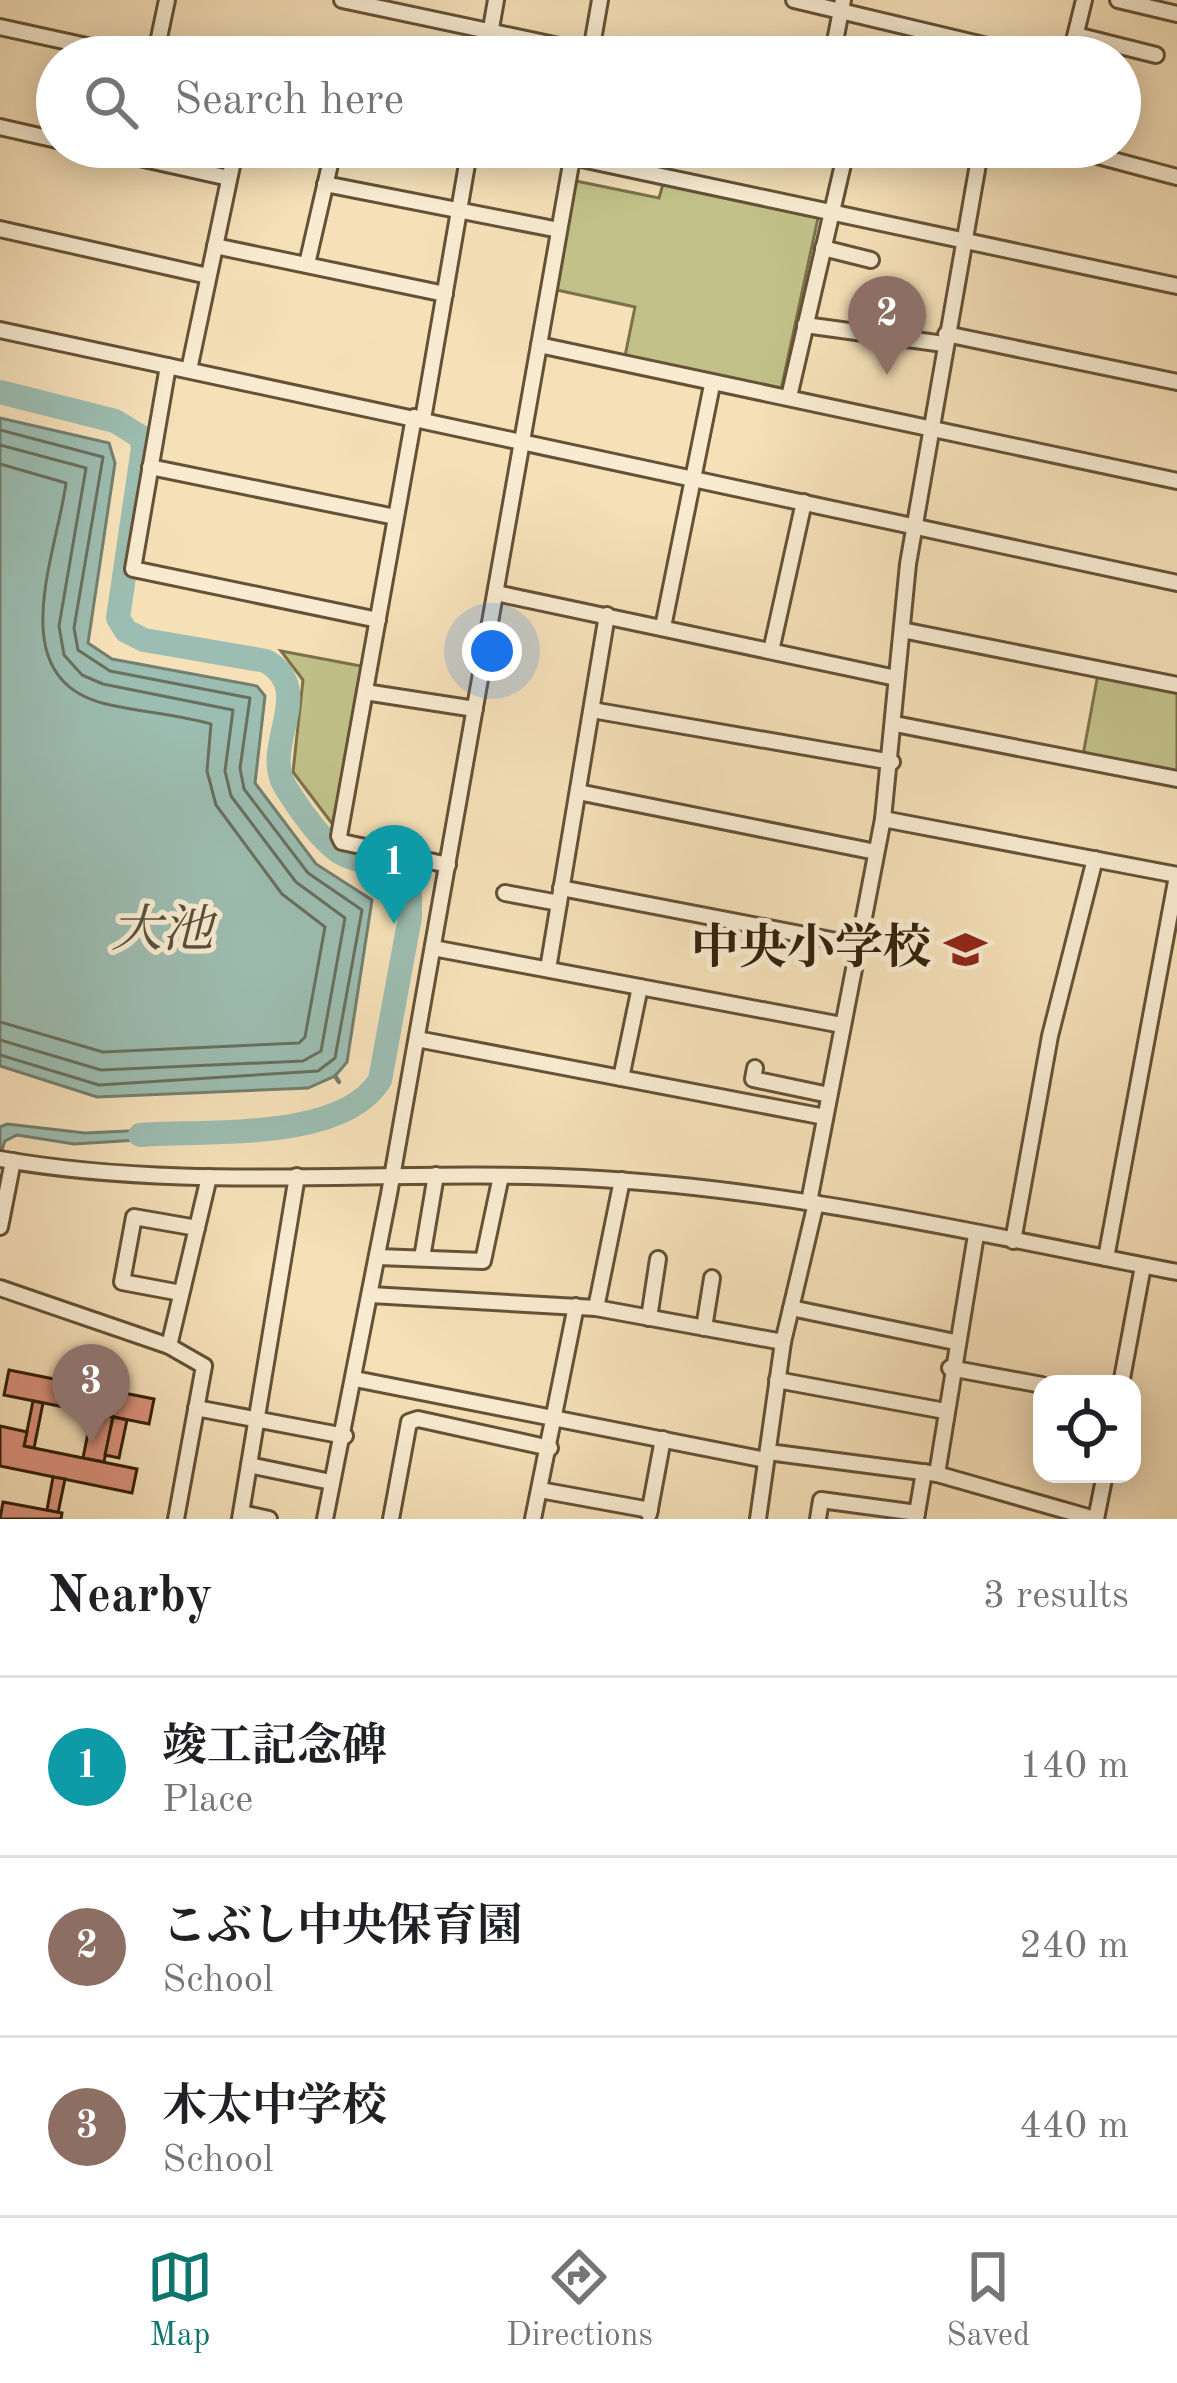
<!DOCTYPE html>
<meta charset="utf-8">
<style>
body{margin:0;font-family:"Old Standard TT","Noto Serif JP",serif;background:#f6f6f6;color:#202124}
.controls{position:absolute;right:36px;bottom:36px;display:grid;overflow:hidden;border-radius:24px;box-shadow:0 6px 30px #0003}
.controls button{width:108px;height:108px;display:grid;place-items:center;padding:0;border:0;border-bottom:3px solid #e0e0e0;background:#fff;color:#202124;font:60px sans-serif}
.you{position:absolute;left:492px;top:651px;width:42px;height:42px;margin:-30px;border:9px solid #fff;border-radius:50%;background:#1a73e8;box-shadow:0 0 0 18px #1a73e833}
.badge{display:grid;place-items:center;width:78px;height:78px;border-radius:50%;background:#0f766e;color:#fff;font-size:39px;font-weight:700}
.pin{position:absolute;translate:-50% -99px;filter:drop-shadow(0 3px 6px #0008)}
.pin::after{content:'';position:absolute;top:63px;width:42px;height:36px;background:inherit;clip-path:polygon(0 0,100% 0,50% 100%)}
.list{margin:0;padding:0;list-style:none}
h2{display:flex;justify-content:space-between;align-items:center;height:156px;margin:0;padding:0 48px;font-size:51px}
h2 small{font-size:39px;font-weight:400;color:#757577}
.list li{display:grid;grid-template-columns:78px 1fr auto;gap:36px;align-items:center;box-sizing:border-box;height:180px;padding:0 48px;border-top:3px solid #e0e0e0}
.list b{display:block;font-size:45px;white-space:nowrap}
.list p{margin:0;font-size:39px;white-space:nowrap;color:#757577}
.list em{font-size:39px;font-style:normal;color:#757577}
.icon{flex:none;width:66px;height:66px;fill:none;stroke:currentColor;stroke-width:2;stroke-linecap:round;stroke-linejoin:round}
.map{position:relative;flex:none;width:1177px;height:1519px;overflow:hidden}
.search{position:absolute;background:#fff;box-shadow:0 6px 30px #0003;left:36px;right:36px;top:36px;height:132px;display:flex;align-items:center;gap:30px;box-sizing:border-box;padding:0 42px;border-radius:66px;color:#757577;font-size:45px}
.sheet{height:696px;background:#fff}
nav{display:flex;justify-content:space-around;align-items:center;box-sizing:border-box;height:168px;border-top:3px solid #e0e0e0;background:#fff;font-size:33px;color:#757577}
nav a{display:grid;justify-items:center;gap:6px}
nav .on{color:#0f766e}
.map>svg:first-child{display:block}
</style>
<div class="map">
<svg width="1177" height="1519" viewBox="0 0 1177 1519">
<rect width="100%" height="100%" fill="#f5e0b8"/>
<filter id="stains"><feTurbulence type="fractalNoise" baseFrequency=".00167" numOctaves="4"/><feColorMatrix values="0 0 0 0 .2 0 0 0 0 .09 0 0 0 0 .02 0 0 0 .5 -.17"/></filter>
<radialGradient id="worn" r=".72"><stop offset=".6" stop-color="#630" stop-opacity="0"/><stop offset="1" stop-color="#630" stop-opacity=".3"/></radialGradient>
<g fill="#c2c18a" stroke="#7c724a" stroke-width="3">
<path d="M 576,181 L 659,198 L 663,184 L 818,218 L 781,390 L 625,356 L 635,307 L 557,290 Z"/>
<path d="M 281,651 L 366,667 L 337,830 L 293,772 L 303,680 Z"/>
<path d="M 1098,674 L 1177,691 L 1177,775 L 1083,755 Z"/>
</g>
<g fill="#9cbdb1" stroke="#737f6f" stroke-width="3">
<path d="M 0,418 L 109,443 L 115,463 L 88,643 L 112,659 L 257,686 L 265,696 L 255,783 L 316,864 L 372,900 L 347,1062 L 335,1076 L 308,1088 L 97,1097 L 0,1066 Z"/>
<path d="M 7,1124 L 85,1133 L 169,1129 L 169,1138 L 74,1144 L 17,1135 L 5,1141 L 0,1155 L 0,1127 Z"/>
</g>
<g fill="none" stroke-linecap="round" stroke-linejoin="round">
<g stroke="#68705e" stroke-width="3">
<path d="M 0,430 L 103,457 L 74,628 L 78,650 L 110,671 L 250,698 L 240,768 L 244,789 L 308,873 L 362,910 L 335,1058 L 318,1071 L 99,1085 L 0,1055"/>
<path d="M 0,445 L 86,468 L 59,626 L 64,655 L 82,675 L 103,684 L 233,710 L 225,771 L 231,796 L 296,882 L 345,918 L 321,1051 L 303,1061 L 101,1070 L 0,1040"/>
<path d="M 0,464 L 66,483 C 57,553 2,676 102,703 C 138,712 176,714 211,724 L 207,771 L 216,805 L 282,894 L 325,927 L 305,1037 L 299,1043 L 103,1052 L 0,1022"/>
</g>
<g stroke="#737f6f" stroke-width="4.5">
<path d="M 335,1076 L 339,1082"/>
<path d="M 351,1099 L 355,1105"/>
</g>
<path stroke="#9cbdb1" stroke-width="24" d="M 0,392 L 115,421 L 141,437 L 143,448 L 118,618 L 126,631 L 144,640 L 266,661 C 318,691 259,747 286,788 C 298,807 320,839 339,852 C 365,868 393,858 410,890 L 410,917 L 380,1080 C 342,1142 206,1130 140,1135"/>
</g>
<g fill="#d9917b" stroke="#35230b" stroke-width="3">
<path d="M 9,1370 L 154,1399 L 149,1424 L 4,1395 Z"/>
<path d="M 33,1401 L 43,1403 L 34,1448 L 24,1446 Z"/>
<path d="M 92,1413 L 113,1417 L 104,1462 L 83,1458 Z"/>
<path d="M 113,1417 L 127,1420 L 119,1458 L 105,1455 Z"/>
<path d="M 0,1426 L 27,1432 L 24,1446 L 137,1469 L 132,1493 L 0,1466 Z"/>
<path d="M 53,1477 L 65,1479 L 58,1513 L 47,1510 Z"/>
<path d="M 3,1502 L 62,1513 L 61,1519 L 0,1519 Z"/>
</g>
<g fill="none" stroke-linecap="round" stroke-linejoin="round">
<defs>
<g id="minor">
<path d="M 342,0 L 611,57"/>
<path d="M 794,0 L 1034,57"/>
<path d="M 1118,0 L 1177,14"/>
<path d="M 0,27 L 137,57"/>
<path d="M 1076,35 L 1156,55"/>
<path d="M 155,57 L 167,0"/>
<path d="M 486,57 L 496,0"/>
<path d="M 590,57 L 600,0"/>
<path d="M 832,57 L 843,0"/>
<path d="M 1070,57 L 1084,0"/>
<path d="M 0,127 L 57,140"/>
<path d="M 90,147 L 229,178"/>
<path d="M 1064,147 L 1177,177"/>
<path d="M 572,157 L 1177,286"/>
<path d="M 325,184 L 559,230"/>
<path d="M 0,229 L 208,276"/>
<path d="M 215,246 L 445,294"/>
<path d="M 823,248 L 871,260"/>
<path d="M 307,264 L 334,147"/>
<path d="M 805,325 L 944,344"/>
<path d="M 0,330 L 1177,583"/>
<path d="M 946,334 L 1177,382"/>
<path d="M 539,345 L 1177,481"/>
<path d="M 168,366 L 133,569 L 378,620"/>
<path d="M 189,370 L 236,147"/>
<path d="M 789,397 L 847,147"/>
<path d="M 414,417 L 339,836 L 342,842 L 448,865"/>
<path d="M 423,419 L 470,147"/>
<path d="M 150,467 L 395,517"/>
<path d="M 496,593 L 896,678"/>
<path d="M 663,627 L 712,385"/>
<path d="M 902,630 L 1177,685"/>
<path d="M 771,651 L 804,502"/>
<path d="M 365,692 L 475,709"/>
<path d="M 592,710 L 892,762"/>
<path d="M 895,724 L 1177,779"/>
<path d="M 578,792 L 876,852"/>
<path d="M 883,819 L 1177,875"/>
<path d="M 561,888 L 857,945"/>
<path d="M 505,893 L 559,903"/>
<path d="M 433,948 L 842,1025"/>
<path d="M 548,969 L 607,615"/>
<path d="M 417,1039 L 825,1117"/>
<path d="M 755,1068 L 753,1079 L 829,1095"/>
<path d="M 621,1078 L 640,987"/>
<path d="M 0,1159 C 192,1193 389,1168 583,1178 C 783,1188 981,1234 1177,1272"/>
<path d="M 809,1202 L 883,819 L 908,564 L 981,147"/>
<path d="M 0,1227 L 13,1161"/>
<path d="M 1013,1241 L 1050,1036 L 1095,859"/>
<path d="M 378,1257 L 483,1261 L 501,1176"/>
<path d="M 422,1258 L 436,1175"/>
<path d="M 1106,1258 L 1177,876"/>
<path d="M 0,1288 L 169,1346 L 204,1366 L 176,1519"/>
<path d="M 181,1293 L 122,1282 L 134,1217 L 197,1228"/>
<path d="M 371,1295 L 596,1308 L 783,1342"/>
<path d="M 596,1308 L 622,1180"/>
<path d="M 791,1308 L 955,1342"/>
<path d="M 649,1318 L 658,1259"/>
<path d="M 704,1328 L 712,1278"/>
<path d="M 169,1346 L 209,1177"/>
<path d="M 950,1368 L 1042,1385"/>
<path d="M 355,1379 L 766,1460"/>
<path d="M 777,1380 L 945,1411"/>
<path d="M 1121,1384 L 1143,1266"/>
<path d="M 196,1408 L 345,1436"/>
<path d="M 768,1452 L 937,1474 L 1095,1519"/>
<path d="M 249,1465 L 331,1482"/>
<path d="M 937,1474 L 976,1235"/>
<path d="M 540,1490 L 650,1510"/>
<path d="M 242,1513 L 269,1519"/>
<path d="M 649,1514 L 663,1439"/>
<path d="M 240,1519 L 297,1176"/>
<path d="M 325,1519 L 389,1194 L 574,147"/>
<path d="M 391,1519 L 409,1422 L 418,1419 L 550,1448"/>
<path d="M 533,1519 L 576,1306"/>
<path d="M 758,1519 L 783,1342 L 816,1203"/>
<path d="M 818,1519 L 821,1500 L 917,1513"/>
<path d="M 916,1519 L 924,1472"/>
<path d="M 1096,1519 L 1105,1474"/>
</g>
</defs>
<use href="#minor" stroke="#655236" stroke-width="20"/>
<use href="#minor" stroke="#f8ebd1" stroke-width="14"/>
</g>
<defs>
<symbol id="school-bare" viewBox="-9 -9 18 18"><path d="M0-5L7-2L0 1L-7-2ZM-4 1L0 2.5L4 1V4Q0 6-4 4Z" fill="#8f2418" stroke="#f8ebd1" stroke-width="2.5" paint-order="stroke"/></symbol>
</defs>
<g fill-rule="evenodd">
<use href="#school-bare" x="936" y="920" width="59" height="59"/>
</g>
<g text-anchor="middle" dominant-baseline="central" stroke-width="10" stroke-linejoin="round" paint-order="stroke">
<g font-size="48" font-weight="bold" fill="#35230b" stroke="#f8ebd1" text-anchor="end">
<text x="931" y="950">中央小学校</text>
</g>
<g font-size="51" font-style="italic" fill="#54513d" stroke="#f8ebd1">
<text x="162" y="932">大池</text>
</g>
</g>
<rect width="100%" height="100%" filter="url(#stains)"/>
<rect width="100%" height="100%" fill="url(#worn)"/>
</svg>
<div class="controls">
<button><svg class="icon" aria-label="locate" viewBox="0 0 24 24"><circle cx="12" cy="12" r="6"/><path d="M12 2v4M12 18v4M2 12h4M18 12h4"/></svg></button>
</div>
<div class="you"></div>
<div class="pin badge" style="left:394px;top:924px;background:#0f9aa8">1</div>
<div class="pin badge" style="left:887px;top:375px;background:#8d6e63">2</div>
<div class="pin badge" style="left:91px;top:1443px;background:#8d6e63">3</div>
<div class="search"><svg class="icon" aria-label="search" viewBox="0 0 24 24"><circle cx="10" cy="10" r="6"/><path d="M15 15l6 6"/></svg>Search here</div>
</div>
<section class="sheet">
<h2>Nearby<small>3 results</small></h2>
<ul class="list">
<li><span class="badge" style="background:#0f9aa8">1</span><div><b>竣工記念碑</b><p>Place</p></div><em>140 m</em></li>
<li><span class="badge" style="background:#8d6e63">2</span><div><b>こぶし中央保育園</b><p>School</p></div><em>240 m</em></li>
<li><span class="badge" style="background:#8d6e63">3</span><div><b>木太中学校</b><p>School</p></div><em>440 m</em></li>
</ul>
</section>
<nav>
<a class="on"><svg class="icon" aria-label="map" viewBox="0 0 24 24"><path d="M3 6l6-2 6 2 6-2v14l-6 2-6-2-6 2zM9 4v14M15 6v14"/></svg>Map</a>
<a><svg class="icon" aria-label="directions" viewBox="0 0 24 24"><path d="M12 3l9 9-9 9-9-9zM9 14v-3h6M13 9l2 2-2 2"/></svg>Directions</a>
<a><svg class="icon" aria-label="saved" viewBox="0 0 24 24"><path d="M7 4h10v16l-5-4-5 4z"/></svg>Saved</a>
</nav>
